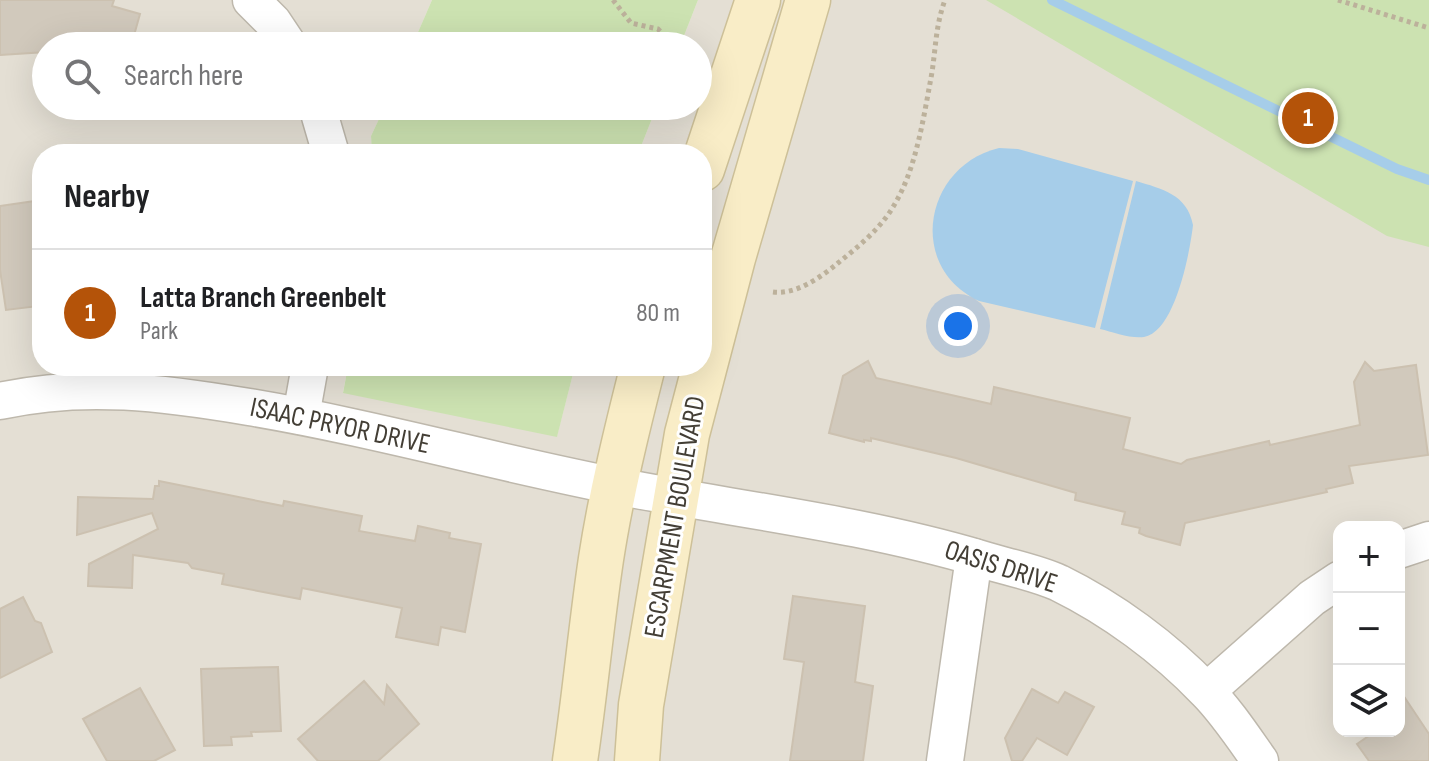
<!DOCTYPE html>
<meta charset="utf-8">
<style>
body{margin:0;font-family:"Sofia Sans Condensed",sans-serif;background:#f6f6f6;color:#202124}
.controls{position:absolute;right:24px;bottom:24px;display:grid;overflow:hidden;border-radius:16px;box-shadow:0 8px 32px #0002}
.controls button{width:72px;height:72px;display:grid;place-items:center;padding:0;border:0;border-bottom:2px solid #e0e0e0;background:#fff;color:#202124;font:40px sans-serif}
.you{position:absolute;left:958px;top:326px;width:28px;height:28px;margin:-20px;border:6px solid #fff;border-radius:50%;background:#1a73e8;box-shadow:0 0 0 12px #1a73e833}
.badge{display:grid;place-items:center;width:52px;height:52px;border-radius:50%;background:#b45309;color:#fff;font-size:26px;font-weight:700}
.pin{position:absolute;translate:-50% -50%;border:4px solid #fff;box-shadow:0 2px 8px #0006}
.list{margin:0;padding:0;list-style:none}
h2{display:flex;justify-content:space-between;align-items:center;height:104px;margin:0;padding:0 32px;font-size:34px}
h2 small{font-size:26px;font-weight:400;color:#757577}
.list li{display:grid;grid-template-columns:52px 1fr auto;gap:24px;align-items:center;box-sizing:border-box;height:128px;padding:0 32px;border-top:2px solid #e0e0e0}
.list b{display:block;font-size:30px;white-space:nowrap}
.list p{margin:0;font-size:26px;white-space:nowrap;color:#757577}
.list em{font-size:26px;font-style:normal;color:#757577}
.icon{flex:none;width:44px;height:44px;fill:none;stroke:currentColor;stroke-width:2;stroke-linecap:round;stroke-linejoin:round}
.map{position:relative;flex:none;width:1429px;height:761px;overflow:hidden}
.search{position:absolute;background:#fff;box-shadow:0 8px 32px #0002;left:32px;top:32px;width:680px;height:88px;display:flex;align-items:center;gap:20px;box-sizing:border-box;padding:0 28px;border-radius:44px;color:#757577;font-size:30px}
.panel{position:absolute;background:#fff;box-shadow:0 8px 32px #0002;left:32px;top:144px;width:680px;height:232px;border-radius:32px}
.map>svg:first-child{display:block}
</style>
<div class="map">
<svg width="1429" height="761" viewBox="0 0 1429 761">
<rect width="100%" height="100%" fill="#f1ede5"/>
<path fill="#e4dfd4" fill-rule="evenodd" d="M 0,0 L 432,0 L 412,46 L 46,46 L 46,106 L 385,106 L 371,136 L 372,154 L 42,154 L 42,366 L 348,366 L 343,392 L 557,436 L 575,366 L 702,366 L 702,154 L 638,154 L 657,106 L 698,106 L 698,46 L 680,46 L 698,0 L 1429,0 L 1429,761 L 0,761 ZM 1339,527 L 1399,527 L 1399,731 L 1339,731 Z"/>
<g fill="#cce2b1">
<path d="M 432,0 L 698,0 L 680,46 L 412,46 Z"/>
<path d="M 986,0 L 1429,0 L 1429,247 L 1387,236 Z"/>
<path d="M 385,106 L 657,106 L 638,154 L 372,154 L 371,136 Z"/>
<path d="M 348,366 L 575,366 L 557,437 L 343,393 Z"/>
</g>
<g fill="#a6cde9">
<path d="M 999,148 L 1018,149 L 1133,181 L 1095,328 L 979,301 C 906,267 924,166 999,148 Z"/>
<path d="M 1136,181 C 1162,189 1187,194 1193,225 C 1190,252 1175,332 1144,337 C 1131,339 1113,332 1100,329 Z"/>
</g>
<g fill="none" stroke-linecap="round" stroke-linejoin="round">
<path stroke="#a6cde9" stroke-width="10" d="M 1052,0 L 1397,169 L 1429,180"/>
</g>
<g fill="#d1c9bc" stroke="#ccc1b0" stroke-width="2">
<path d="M 0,0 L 114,0 L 112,6 L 140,14 L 131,46 L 46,46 L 46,52 L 0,55 Z"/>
<path d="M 42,200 L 42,290 L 36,291 L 39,306 L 6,310 L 0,270 L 0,206 Z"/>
<path d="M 868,361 L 876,378 L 991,404 L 994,387 L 1130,418 L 1123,449 L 1181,464 L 1187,460 L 1269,441 L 1270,445 L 1360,425 L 1354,382 L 1365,362 L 1374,371 L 1416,365 L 1428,455 L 1349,466 L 1353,483 L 1326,489 L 1327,492 L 1185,523 L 1180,545 L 1146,536 L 1139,533 L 1140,528 L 1122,524 L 1125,512 L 1075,500 L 1076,493 L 956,458 L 871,438 L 871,441 L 864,440 L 864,442 L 829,433 L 843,376 Z"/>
<path d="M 159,481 L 283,506 L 284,501 L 362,516 L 359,531 L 415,541 L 418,526 L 450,533 L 449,538 L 481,544 L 465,632 L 441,627 L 438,645 L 396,637 L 402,608 L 302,588 L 300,599 L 222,584 L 224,574 L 192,568 L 188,563 L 133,555 L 132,588 L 88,586 L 89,564 L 158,529 L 152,513 L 77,535 L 78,497 L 153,499 L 155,486 L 159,486 Z"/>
<path d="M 793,596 L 865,606 L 855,682 L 873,686 L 863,761 L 790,761 L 804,662 L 784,659 Z"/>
<path d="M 23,597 L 35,621 L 41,623 L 52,652 L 0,678 L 0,609 Z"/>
<path d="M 278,667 L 281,731 L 251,732 L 252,736 L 231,737 L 232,745 L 204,746 L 201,669 Z"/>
<path d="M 364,681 L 384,704 L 387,685 L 419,724 L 378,761 L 318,761 L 298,739 Z"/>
<path d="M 140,688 L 175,750 L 154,761 L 107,761 L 83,719 Z"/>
<path d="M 1032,689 L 1058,703 L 1065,692 L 1094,707 L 1067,755 L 1037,738 L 1022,761 L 1012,761 L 1005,738 Z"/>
<path d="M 1399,689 L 1429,734 L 1429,761 L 1369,761 L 1357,744 L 1376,731 L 1399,731 Z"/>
</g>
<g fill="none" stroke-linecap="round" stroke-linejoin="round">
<defs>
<g id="minor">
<path d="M 251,0 L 273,22 L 289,46"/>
<path d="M 317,106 L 331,154"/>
<path d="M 0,401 C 85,382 165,393 249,407 C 374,428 497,463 621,487 C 741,510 863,524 981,559 C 1006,567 1035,572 1059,583 C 1112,609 1165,648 1206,691 C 1226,711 1243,737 1260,761"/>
<path d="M 301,416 L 310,366"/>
<path d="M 1399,550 L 1429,540"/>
<path d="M 1207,691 L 1312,598 L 1339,580"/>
<path d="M 945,761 L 974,557"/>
</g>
<g id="secondary">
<path d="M 702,169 L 758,0"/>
<path d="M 575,761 C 585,694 591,626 601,559 C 611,494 627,429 643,366"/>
<path d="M 637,761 L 641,705 L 687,434 L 733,258 L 808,0"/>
</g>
</defs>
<use href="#minor" stroke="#beb8ac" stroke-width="39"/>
<use href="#secondary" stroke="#cdc098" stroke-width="47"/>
<g stroke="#bcb19b" stroke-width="5" stroke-dasharray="4 4" stroke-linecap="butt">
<path d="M 613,0 L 631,23 L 658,29 L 674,46"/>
<path d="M 1338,0 L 1429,28"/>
<path d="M 773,292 C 796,295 821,277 838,263 C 858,247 880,229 893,207 C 916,170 923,120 931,78 C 936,50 935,27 945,0"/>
</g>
<use href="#minor" stroke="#fff" stroke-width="36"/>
<use href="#secondary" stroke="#f9edc7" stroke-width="44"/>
</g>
<g text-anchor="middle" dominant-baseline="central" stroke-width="6" stroke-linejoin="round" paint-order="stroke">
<g font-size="28" fill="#433e35" stroke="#fff">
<text transform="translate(340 426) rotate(12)">ISAAC PRYOR DRIVE</text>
<text transform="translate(675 517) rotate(-80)">ESCARPMENT BOULEVARD</text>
<text transform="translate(1001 567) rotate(18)">OASIS DRIVE</text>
</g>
</g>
</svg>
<div class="controls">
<button>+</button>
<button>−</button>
<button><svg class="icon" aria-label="layers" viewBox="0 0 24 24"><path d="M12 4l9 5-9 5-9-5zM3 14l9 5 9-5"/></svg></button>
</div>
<div class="you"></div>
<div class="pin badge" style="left:1308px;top:118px">1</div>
<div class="search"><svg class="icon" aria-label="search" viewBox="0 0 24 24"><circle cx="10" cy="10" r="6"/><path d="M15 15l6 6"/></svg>Search here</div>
<section class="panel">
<h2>Nearby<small></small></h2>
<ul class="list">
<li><span class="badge">1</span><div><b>Latta Branch Greenbelt</b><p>Park</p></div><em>80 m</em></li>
</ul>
</section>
</div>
